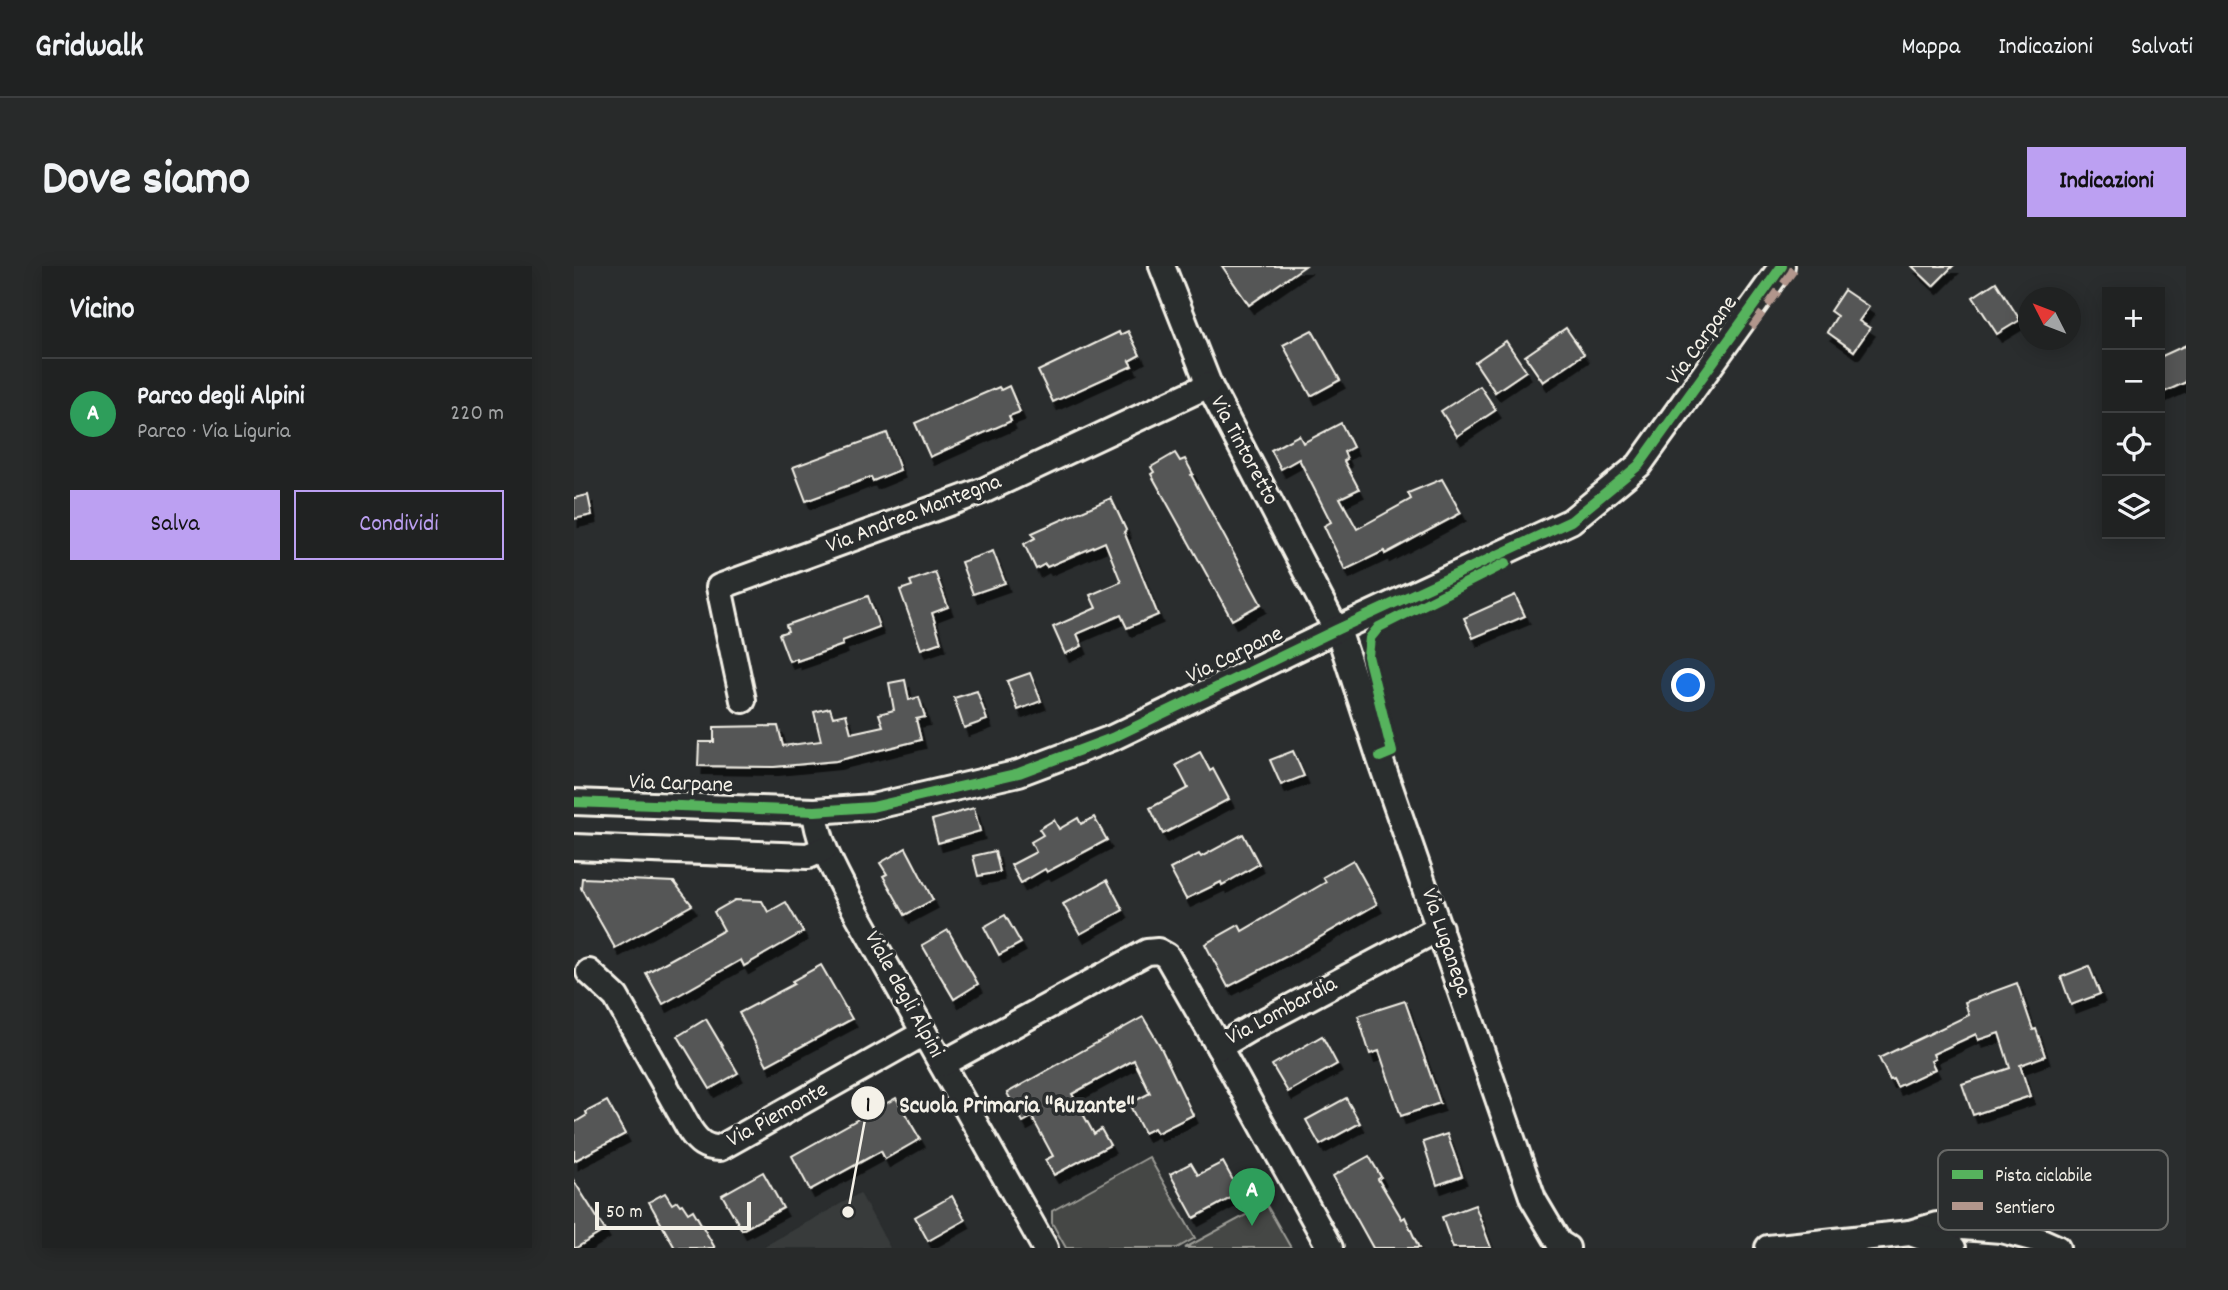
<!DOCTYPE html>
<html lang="it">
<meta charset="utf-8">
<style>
body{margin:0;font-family:Dekko,sans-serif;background:#282a2a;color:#f1f3f6}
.controls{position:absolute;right:21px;top:21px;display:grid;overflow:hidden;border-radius:0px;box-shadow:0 4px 18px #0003}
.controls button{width:63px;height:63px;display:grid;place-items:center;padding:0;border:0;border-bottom:2px solid #3d3f40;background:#202222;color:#f1f3f6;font:35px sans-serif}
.compass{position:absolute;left:1444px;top:21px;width:63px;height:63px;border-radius:50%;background:#202222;box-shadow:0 4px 18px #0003;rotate:312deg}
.scale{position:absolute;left:21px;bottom:18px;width:156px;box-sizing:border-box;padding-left:7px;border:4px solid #f4f1e8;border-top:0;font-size:19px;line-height:24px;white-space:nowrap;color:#f4f1e8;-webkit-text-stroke:5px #2a2d2e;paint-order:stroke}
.you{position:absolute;left:1115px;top:420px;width:24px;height:24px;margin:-18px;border:5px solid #fff;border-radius:50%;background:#1a73e8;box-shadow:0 0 0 10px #1a73e833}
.badge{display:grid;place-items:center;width:46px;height:46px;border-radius:50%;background:#bca0f2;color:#fff;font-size:23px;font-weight:700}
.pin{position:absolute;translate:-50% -58px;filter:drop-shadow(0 2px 4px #0008)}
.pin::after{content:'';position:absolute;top:37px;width:24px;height:21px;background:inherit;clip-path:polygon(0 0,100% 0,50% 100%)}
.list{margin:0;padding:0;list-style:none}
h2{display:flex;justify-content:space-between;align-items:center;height:91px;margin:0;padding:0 28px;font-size:30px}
h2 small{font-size:23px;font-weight:400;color:#a2a4a5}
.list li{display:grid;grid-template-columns:46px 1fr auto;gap:21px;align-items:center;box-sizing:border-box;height:112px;padding:0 28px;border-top:2px solid #3d3f40}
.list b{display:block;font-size:26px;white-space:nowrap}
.list p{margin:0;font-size:23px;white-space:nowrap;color:#a2a4a5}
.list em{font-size:23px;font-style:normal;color:#a2a4a5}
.actions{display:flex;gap:14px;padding:21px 28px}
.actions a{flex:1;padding:16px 0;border:2px solid #bca0f2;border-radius:0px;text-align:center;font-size:24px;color:#bca0f2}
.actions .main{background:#bca0f2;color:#111}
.icon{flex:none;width:38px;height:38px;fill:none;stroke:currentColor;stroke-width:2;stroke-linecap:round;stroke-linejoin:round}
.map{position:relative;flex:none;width:1612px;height:982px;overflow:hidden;border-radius:0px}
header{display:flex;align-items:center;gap:42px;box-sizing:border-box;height:98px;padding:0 35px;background:#202222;border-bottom:2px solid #3d3f40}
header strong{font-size:33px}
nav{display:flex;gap:38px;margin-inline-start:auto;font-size:24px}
.intro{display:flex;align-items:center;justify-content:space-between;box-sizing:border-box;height:168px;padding:0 42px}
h1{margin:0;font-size:49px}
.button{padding:18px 32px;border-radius:0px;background:#bca0f2;color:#111;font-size:24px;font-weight:700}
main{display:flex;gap:42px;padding:0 42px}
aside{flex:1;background:#202222;border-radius:0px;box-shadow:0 4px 18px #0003}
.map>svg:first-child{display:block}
</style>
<header>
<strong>Gridwalk</strong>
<nav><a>Mappa</a><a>Indicazioni</a><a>Salvati</a></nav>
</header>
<div class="intro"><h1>Dove siamo</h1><a class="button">Indicazioni</a></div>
<main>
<aside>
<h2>Vicino<small></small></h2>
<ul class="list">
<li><span class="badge" style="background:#2e9e5b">A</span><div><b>Parco degli Alpini</b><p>Parco · Via Liguria</p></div><em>220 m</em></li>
</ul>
<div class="actions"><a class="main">Salva</a><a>Condividi</a></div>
</aside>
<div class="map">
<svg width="1612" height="982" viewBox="0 0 1612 982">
<defs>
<filter id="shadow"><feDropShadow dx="4.5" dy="8" stdDeviation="0" flood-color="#0009"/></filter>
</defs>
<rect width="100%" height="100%" fill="#2a2d2e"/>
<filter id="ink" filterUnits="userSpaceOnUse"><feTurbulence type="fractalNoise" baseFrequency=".0143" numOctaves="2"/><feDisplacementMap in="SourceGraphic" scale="14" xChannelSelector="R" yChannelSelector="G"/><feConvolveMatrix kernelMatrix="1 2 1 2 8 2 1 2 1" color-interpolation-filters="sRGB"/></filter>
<g filter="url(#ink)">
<path fill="#373a3a" d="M 286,927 L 316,982 L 187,982 Z"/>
<g fill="#444645" stroke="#9c9c96" stroke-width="2">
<path d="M 575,891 L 621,972 L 603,982 L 492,982 L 478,957 L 478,945 Z"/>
<path d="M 692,938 L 717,982 L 611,982 Z"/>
</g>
<g fill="#555756" stroke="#f4f1e8" stroke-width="2" filter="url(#shadow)">
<path d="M 648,0 L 731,0 L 675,39 Z"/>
<path d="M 1338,0 L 1379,0 L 1359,20 Z"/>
<path d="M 1422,16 L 1446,54 L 1423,68 L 1399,31 Z"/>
<path d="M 1270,24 L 1295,41 L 1285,55 L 1296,62 L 1280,85 L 1253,66 L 1263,50 L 1256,45 Z"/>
<path d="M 992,62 L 1010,88 L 969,116 L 951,90 Z"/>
<path d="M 738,64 L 766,114 L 737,130 L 709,79 Z"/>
<path d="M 554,65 L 566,89 L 555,95 L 558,100 L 479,136 L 464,105 L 545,66 L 546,69 Z"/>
<path d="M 932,75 L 952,105 L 921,126 L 901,96 Z"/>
<path d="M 1612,79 L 1612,116 L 1586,128 L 1586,91 Z"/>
<path d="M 435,120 L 446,146 L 435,150 L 437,155 L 356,191 L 341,157 L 425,121 L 427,124 Z"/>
<path d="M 906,120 L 922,144 L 883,170 L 867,145 Z"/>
<path d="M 767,157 L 779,181 L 770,186 L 773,193 L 770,195 L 785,223 L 766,232 L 783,263 L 837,233 L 834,227 L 868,213 L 887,247 L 811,288 L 810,285 L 771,304 L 750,260 L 757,256 L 725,193 L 707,203 L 697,184 L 725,169 L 729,177 Z"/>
<path d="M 313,167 L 326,204 L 299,215 L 297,211 L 232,235 L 219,201 Z"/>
<path d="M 601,187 L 606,195 L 611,193 L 619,208 L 617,209 L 687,338 L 658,354 L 577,208 L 580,206 L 577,201 Z"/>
<path d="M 14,229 L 18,249 L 0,253 L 0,232 Z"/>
<path d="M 537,232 L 552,264 L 550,266 L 584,349 L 553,362 L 547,349 L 503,368 L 508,380 L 491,388 L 479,361 L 522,342 L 516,329 L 547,316 L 531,276 L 473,301 L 471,298 L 462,303 L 450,278 L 461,272 L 458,267 Z"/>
<path d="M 419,285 L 431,317 L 399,328 L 387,296 Z"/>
<path d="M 361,306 L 374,341 L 358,347 L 367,376 L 347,383 L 326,324 L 338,320 L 336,315 Z"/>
<path d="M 941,329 L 951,350 L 899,372 L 890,352 Z"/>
<path d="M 294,330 L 305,361 L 268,375 L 269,379 L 223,395 L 223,392 L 215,395 L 205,368 L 214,365 L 212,359 Z"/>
<path d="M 456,407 L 467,435 L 444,444 L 433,415 Z"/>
<path d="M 331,414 L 335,434 L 345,431 L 351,451 L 342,453 L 347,474 L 262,495 L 200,501 L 124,500 L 125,476 L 140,476 L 140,461 L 204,460 L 209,480 L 247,475 L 240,446 L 256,442 L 259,451 L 272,448 L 277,467 L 309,460 L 305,448 L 320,444 L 315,417 Z"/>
<path d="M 403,425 L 413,454 L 390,462 L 380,432 Z"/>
<path d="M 719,485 L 730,510 L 707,519 L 696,494 Z"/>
<path d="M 626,486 L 636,505 L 639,503 L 655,533 L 589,568 L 576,542 L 614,522 L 602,499 Z"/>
<path d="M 400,542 L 406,565 L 364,577 L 358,554 Z"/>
<path d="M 520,551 L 533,574 L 473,606 L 471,603 L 447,617 L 437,599 L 462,586 L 457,576 L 469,569 L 465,563 L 480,554 L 485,563 L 504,552 L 507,558 Z"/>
<path d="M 669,568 L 685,598 L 648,619 L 647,616 L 612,633 L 596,603 L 625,588 L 627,591 Z"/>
<path d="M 332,582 L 359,634 L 331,649 L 309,610 L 313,608 L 306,597 Z"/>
<path d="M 421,585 L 426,606 L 404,610 L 399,590 Z"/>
<path d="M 779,594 L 803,638 L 715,689 L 654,721 L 631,678 L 665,659 L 668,665 L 752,616 L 749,611 Z"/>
<path d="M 8,612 L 100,616 L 118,639 L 41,682 L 7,622 Z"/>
<path d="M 533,614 L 549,644 L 506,668 L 489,638 Z"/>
<path d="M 161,634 L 188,635 L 194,646 L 212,636 L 229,666 L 170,700 L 167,694 L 89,738 L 72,707 L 150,664 L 140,646 Z"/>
<path d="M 431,649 L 447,677 L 425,689 L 410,661 Z"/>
<path d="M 374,664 L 404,718 L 380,733 L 348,679 Z"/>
<path d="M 247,699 L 278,753 L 193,799 L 165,747 L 220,718 L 218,715 Z"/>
<path d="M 1515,700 L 1526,728 L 1497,739 L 1487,711 Z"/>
<path d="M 1443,717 L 1459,764 L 1462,763 L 1471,790 L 1446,799 L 1456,830 L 1399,849 L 1388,818 L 1436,802 L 1425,767 L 1404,774 L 1402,768 L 1359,788 L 1361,793 L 1357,795 L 1361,803 L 1323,821 L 1319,813 L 1316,814 L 1305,792 L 1395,749 L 1391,736 Z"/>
<path d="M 831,735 L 866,837 L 827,850 L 805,785 L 796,788 L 784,750 Z"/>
<path d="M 569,751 L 586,780 L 619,849 L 583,867 L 580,862 L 570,867 L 555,838 L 576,827 L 560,794 L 498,828 L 520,868 L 527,863 L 536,879 L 480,909 L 471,894 L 479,890 L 458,851 L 449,856 L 433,827 Z"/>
<path d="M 132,753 L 164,807 L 136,823 L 104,770 Z"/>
<path d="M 748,770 L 763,798 L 714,826 L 698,799 Z"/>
<path d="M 322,832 L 346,873 L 311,893 L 307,885 L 236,924 L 218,890 Z"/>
<path d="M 772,832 L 786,857 L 746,879 L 732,854 Z"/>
<path d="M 33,835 L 51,868 L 0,895 L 0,857 L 13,849 L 12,846 Z"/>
<path d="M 873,868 L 888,910 L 863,919 L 849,876 Z"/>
<path d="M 795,890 L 807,911 L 804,913 L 828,953 L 831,951 L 845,982 L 799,982 L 759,910 Z"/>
<path d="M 649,896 L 666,927 L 620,952 L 596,908 L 617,897 L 624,909 Z"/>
<path d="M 189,906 L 209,942 L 168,964 L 148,929 Z"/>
<path d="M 0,915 L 31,964 L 2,982 L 0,982 Z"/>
<path d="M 91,927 L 98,938 L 103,935 L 106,939 L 108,938 L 114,947 L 119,944 L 141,982 L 101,982 L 75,936 Z"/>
<path d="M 378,930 L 391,954 L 354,975 L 341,951 Z"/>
<path d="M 901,939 L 917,982 L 879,982 L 868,951 Z"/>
</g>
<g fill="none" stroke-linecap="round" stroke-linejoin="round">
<defs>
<g id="minor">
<path d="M 588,0 L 635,119 L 767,373 L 806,493 L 959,933 L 985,977 L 993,982"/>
<path d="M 169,434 L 145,321 L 411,224 L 635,119"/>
<path d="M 0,536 L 241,545 L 298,541 L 445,507 L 538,472 L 762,364 L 997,255 L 1065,199 L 1208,0"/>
<path d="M 241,545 C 244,578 261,605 276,635 L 471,982"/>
<path d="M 0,581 L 234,590 L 250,583"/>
<path d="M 15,706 L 42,731 L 116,864 C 124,876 131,882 146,882 L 350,767"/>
<path d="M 645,781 L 756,982"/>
<path d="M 368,798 L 573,686 L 584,685 L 593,690 L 645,781 L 677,762 L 866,662"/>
<path d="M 1336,967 L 1363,959 L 1427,964 L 1465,974 L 1483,982"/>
<path d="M 1194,982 L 1336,967 L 1379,982"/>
</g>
</defs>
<use href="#minor" stroke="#f4f1e8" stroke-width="30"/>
<use href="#minor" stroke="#2a2d2e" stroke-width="24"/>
<path stroke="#b2968c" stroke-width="9" stroke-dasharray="18 9" stroke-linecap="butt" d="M 1177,61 L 1222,0"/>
<defs>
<g id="cycleway">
<path d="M 806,491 L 818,486 L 794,390 L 796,372 L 805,361 L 932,297"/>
<path d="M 0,536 L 241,545 L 298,541 L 445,507 L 538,472 L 762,364 L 997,255 L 1065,199 L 1208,0"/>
</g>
</defs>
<use href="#cycleway" stroke="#2a2d2e" stroke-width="15"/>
<use href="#cycleway" stroke="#56b35d" stroke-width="10"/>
</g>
</g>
<g text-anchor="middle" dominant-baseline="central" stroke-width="7" stroke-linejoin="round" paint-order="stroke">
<g font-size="23" fill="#f4f1e8" stroke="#2a2d2e">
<text transform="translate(1129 75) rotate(-54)">Via Carpane</text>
<text transform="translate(669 185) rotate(62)">Via Tintoretto</text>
<text transform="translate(340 249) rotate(-21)">Via Andrea Mantegna</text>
<text transform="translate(661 390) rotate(-26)">Via Carpane</text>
<text transform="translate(107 519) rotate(2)">Via Carpane</text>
<text transform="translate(871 677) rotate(71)">Via Luganega</text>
<text transform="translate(329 729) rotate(61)">Viale degli Alpini</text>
<text transform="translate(708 746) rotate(-28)">Via Lombardia</text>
<text transform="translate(204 850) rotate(-29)">Via Piemonte</text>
</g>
</g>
<rect x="1364" y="884" width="230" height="80" rx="10" fill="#2a2d2e" stroke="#676866" stroke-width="2"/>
<rect x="1378" y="904" width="31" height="9" fill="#56b35d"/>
<rect x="1378" y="936" width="31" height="8" fill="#b2968c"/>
<g font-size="19" fill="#f4f1e8">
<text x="1421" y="915">Pista ciclabile</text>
<text x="1421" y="947">Sentiero</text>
</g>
<path fill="none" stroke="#f4f1e8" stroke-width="2.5" d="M274 946L294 837"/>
<g fill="#f4f1e8" stroke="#2a2d2e" stroke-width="2.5">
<circle cx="274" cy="946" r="7"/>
<circle cx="294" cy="837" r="18"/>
</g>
<g font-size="21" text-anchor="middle" font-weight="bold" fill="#111">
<text x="294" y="845">1</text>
</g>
<g font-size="24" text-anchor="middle" font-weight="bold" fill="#f4f1e8" stroke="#2a2d2e" stroke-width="7" stroke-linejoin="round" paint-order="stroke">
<text x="443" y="846">Scuola Primaria "Ruzante"</text>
</g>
</svg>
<div class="controls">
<button>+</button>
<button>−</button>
<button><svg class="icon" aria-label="locate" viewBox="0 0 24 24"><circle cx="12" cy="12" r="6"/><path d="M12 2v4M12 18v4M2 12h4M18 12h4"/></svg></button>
<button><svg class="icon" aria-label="layers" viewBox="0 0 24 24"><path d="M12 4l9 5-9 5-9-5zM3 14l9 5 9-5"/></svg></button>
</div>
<svg class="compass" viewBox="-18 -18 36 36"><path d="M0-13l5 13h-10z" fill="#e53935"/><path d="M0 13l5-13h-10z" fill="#a2a4a5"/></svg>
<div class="scale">50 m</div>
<div class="you"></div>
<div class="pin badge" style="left:678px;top:960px;background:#2e9e5b">A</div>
</div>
</main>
